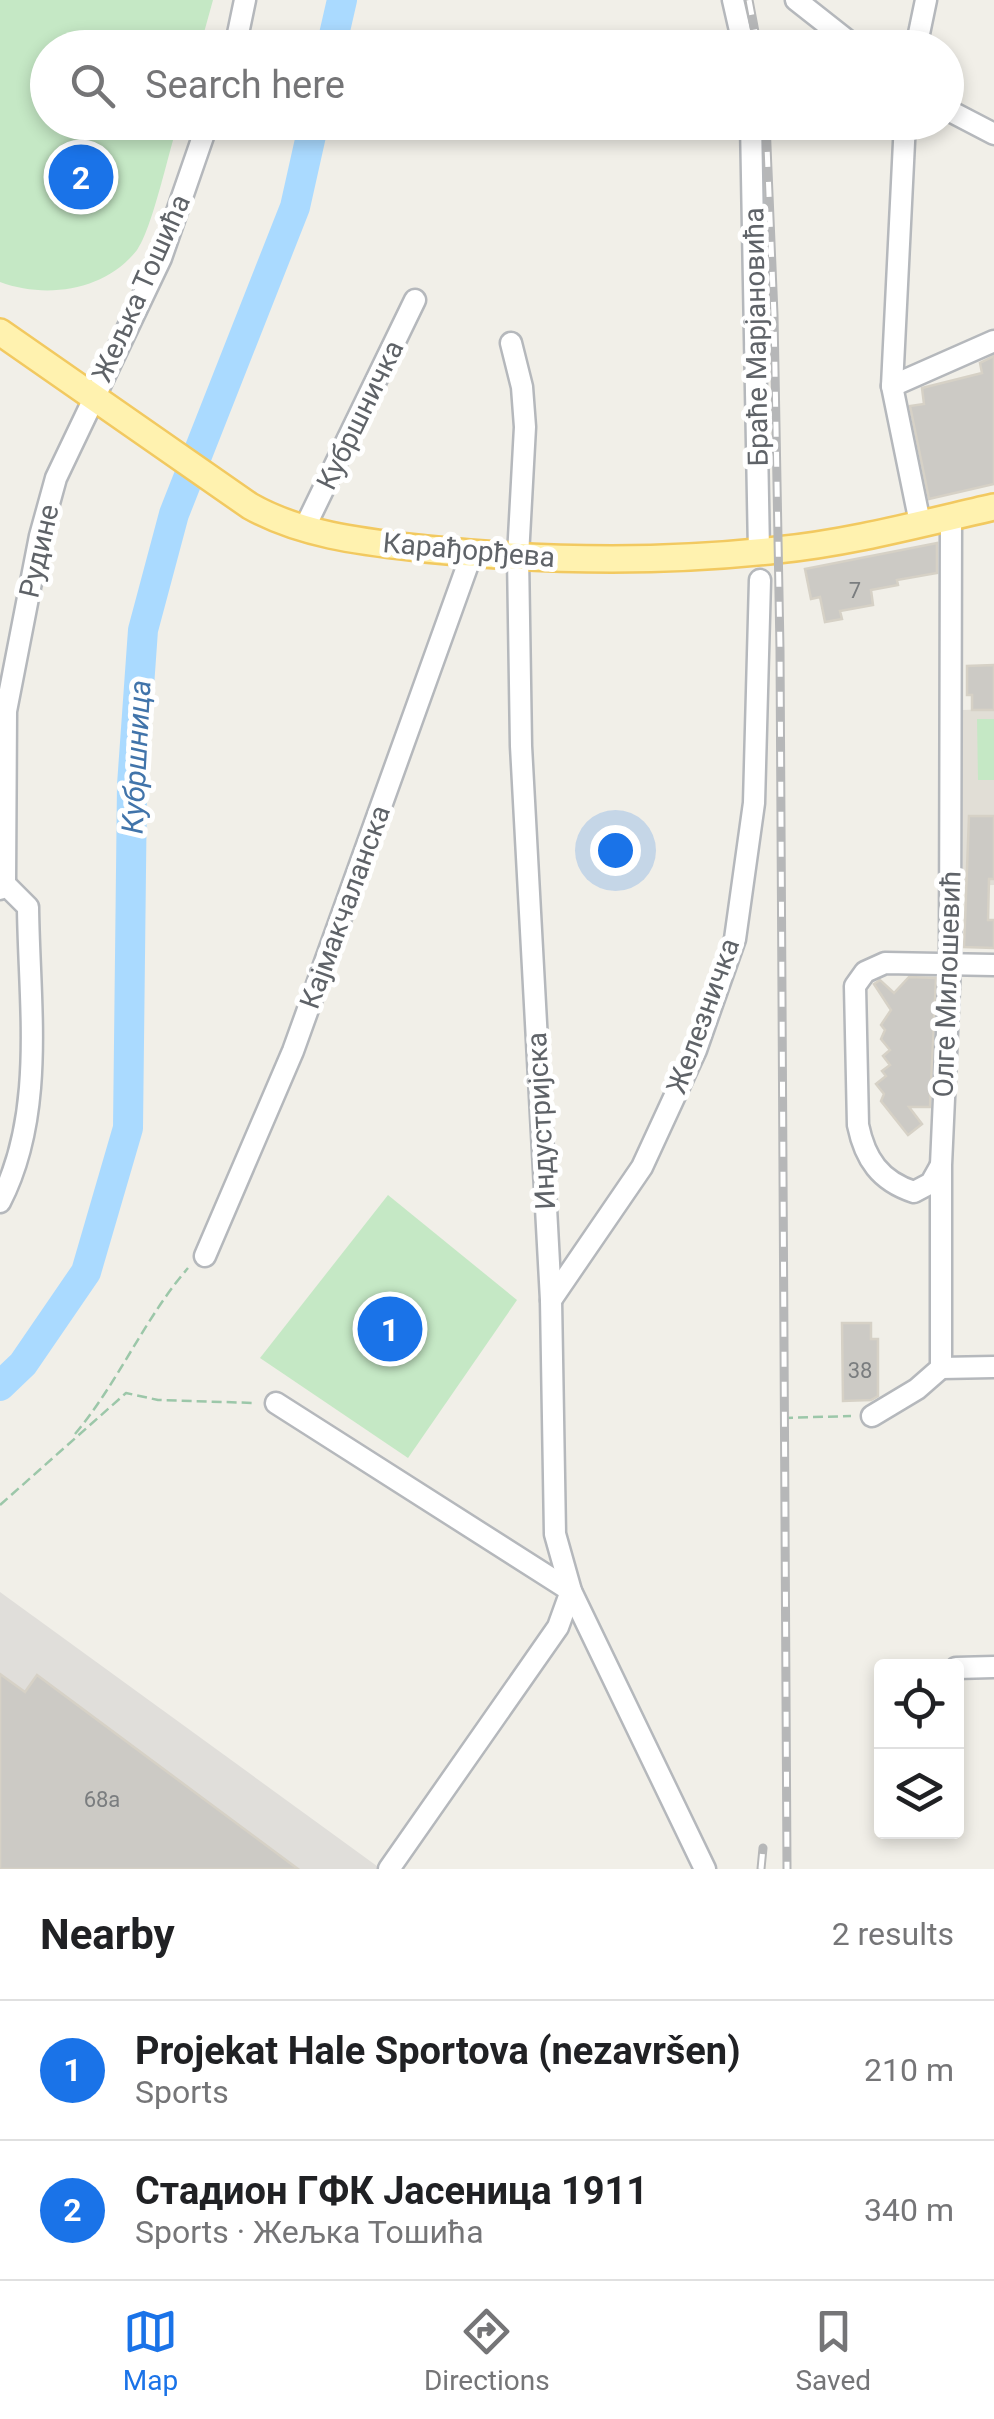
<!DOCTYPE html>
<meta charset="utf-8">
<style>
body{margin:0;font-family:Roboto,sans-serif;background:#f6f6f6;color:#202124}
.controls{position:absolute;right:30px;bottom:30px;display:grid;overflow:hidden;border-radius:10px;box-shadow:0 5px 15px #0003}
.controls button{width:90px;height:90px;display:grid;place-items:center;padding:0;border:0;border-bottom:2px solid #e0e0e0;background:#fff;color:#202124;font:50px sans-serif}
.you{position:absolute;left:615px;top:850px;width:35px;height:35px;margin:-25px;border:8px solid #fff;border-radius:50%;background:#1a73e8;box-shadow:0 0 0 15px #1a73e833}
.badge{display:grid;place-items:center;width:65px;height:65px;border-radius:50%;background:#1a73e8;color:#fff;font-size:32px;font-weight:700}
.pin{position:absolute;translate:-50% -50%;border:5px solid #fff;box-shadow:0 2px 10px #0006}
.list{margin:0;padding:0;list-style:none}
h2{display:flex;justify-content:space-between;align-items:center;height:130px;margin:0;padding:0 40px;font-size:42px}
h2 small{font-size:32px;font-weight:400;color:#757577}
.list li{display:grid;grid-template-columns:65px 1fr auto;gap:30px;align-items:center;box-sizing:border-box;height:140px;padding:0 40px;border-top:2px solid #e0e0e0}
.list b{display:block;font-size:38px;white-space:nowrap}
.list p{margin:0;font-size:32px;white-space:nowrap;color:#757577}
.list em{font-size:32px;font-style:normal;color:#757577}
.icon{flex:none;width:55px;height:55px;fill:none;stroke:currentColor;stroke-width:2;stroke-linecap:round;stroke-linejoin:round}
.map{position:relative;flex:none;width:994px;height:1869px;overflow:hidden}
.search{position:absolute;background:#fff;box-shadow:0 5px 15px #0003;left:30px;right:30px;top:30px;height:110px;display:flex;align-items:center;gap:25px;box-sizing:border-box;padding:0 35px;border-radius:55px;color:#757577;font-size:38px}
.sheet{height:410px;background:#fff}
nav{display:flex;justify-content:space-around;align-items:center;box-sizing:border-box;height:140px;border-top:2px solid #e0e0e0;background:#fff;font-size:28px;color:#757577}
nav a{display:grid;justify-items:center;gap:5px}
nav .on{color:#1a73e8}
.map>svg:first-child{display:block}
</style>
<div class="map">
<svg width="994" height="1869" viewBox="0 0 994 1869">
<rect width="100%" height="100%" fill="#f1efe8"/>
<path fill="#e0deda" d="M 0,1592 L 381,1869 L 0,1869 Z"/>
<path fill="#e1ded6" d="M 994,709 L 994,885 L 963,886 L 962,710 Z"/>
<g fill="#c5e8c5">
<path d="M 0,0 L 213,0 L 200,47 L 48,48 L 48,122 L 178,123 C 169,151 152,230 137,250 C 105,291 46,299 0,282 Z"/>
<path d="M 977,719 L 994,719 L 994,780 L 978,780 Z"/>
<path d="M 388,1195 L 517,1300 L 408,1458 L 260,1358 Z"/>
</g>
<g fill="none" stroke-linecap="round" stroke-linejoin="round">
<g stroke="#aadaff" stroke-width="30">
<path d="M 331,48 L 342,0"/>
<path d="M 0,1386 L 23,1364 L 86,1272 L 128,1128 L 132,785 L 143,630 L 174,514 L 295,207 L 314,122"/>
</g>
</g>
<g fill="#cccac5" stroke="#d6d1c6" stroke-width="2.5">
<path d="M 994,356 L 994,484 L 929,499 L 910,406 L 924,404 L 922,388 L 982,373 L 980,363 Z"/>
<path d="M 937,543 L 937,573 L 897,580 L 898,585 L 871,590 L 873,605 L 840,611 L 842,619 L 825,622 L 820,597 L 811,599 L 805,569 Z"/>
<path d="M 994,665 L 994,710 L 972,710 L 972,695 L 967,695 L 967,666 Z"/>
<path d="M 969,816 L 994,816 L 994,879 L 989,879 L 988,920 L 994,920 L 994,948 L 964,947 Z"/>
<path d="M 909,977 L 936,978 L 930,1107 L 909,1107 L 922,1124 L 908,1135 L 881,1101 L 884,1094 L 876,1084 L 886,1076 L 882,1071 L 890,1065 L 883,1056 L 890,1050 L 881,1039 L 885,1030 L 881,1025 L 891,1010 L 874,984 L 880,980 L 894,993 Z"/>
<path d="M 842,1323 L 871,1323 L 871,1339 L 878,1339 L 878,1396 L 871,1400 L 843,1401 Z"/>
<path d="M 0,1674 L 25,1692 L 37,1675 L 298,1869 L 0,1869 Z"/>
</g>
<g fill="none" stroke-linecap="round" stroke-linejoin="round">
<defs>
<g id="minor">
<path d="M 733,0 L 744,48"/>
<path d="M 796,0 L 857,48"/>
<path d="M 235,48 L 245,0"/>
<path d="M 916,48 L 926,0"/>
<path d="M 946,109 L 994,134"/>
<path d="M 751,122 L 759,552"/>
<path d="M 905,122 L 892,386 L 920,523"/>
<path d="M 511,343 L 522,387 L 525,427 L 518,556 L 521,746 L 551,1300 L 555,1534 L 571,1591 L 705,1869"/>
<path d="M 892,386 L 994,341"/>
<path d="M 304,529 L 415,300"/>
<path d="M 0,889 L 5,884 L 6,711 L 40,536 L 56,478 L 161,258 L 208,122"/>
<path d="M 940,1167 L 931,1183 L 914,1192 C 880,1181 865,1159 858,1125 L 855,986 L 865,972 L 885,963 L 994,965"/>
<path d="M 0,1202 C 46,1113 29,1004 28,907 L 5,884"/>
<path d="M 205,1256 L 293,1051 L 472,553"/>
<path d="M 551,1300 L 642,1167 L 696,1050 L 735,939 L 754,803 L 760,580"/>
<path d="M 941,1368 L 994,1367"/>
<path d="M 276,1403 L 571,1591 L 558,1627 L 389,1869"/>
<path d="M 872,1416 L 917,1389 L 941,1368 L 941,1165 L 950,965 L 951,516"/>
<path d="M 956,1668 L 994,1667"/>
</g>
<path id="major" d="M 0,332 L 250,506 C 303,536 366,542 426,549 C 542,561 661,563 777,550 C 850,543 923,523 994,507"/>
</defs>
<use href="#minor" stroke="#b5b8bc" stroke-width="25"/>
<use href="#major" stroke="#f2c960" stroke-width="30"/>
<g stroke="#9cc7a9" stroke-width="2.5" stroke-dasharray="10 5" stroke-linecap="butt">
<path d="M 783,1418 L 851,1416"/>
<path d="M 75,1434 C 118,1383 144,1319 188,1268"/>
<path d="M 0,1505 L 126,1393 L 158,1400 L 255,1403"/>
</g>
<use href="#minor" stroke="#fff" stroke-width="20"/>
<use href="#major" stroke="#fff2af" stroke-width="25"/>
<defs>
<g id="rail">
<path d="M 749,0 L 758,48"/>
<path d="M 766,122 L 774,315 L 780,650 L 787,1869"/>
<path d="M 761,1869 L 763,1848"/>
</g>
</defs>
<use href="#rail" stroke="#b6b7b8" stroke-width="9"/>
<use href="#rail" stroke="#fff" stroke-width="5" stroke-dasharray="15" stroke-linecap="butt"/>
</g>
<g text-anchor="middle" dominant-baseline="central" stroke-width="10" stroke-linejoin="round" paint-order="stroke">
<g font-size="22" fill="#7a7d7f">
<text x="855" y="590">7</text>
<text x="860" y="1370">38</text>
<text x="102" y="1799">68a</text>
</g>
<g font-size="28" fill="#5f6368" stroke="#fff">
<text transform="translate(141 288) rotate(-66)">Жељка Тошића</text>
<text transform="translate(756 337) rotate(-91)">Браће Марјановића</text>
<text transform="translate(360 415) rotate(-64)">Кубршничка</text>
<text transform="translate(469 550) rotate(5)">Карађорђева</text>
<text transform="translate(39 551) rotate(-77)">Рудине</text>
<text transform="translate(345 907) rotate(-70)">Кајмакчаланска</text>
<text transform="translate(947 984) rotate(-88)">Олге Милошевић</text>
<text transform="translate(703 1016) rotate(-70)">Железничка</text>
<text transform="translate(541 1121) rotate(-93)">Индустријска</text>
</g>
<g font-size="30" font-style="italic" fill="#4174aa" stroke="#fff">
<text transform="translate(136 757) rotate(-87)">Кубршница</text>
</g>
</g>
</svg>
<div class="controls">
<button><svg class="icon" aria-label="locate" viewBox="0 0 24 24"><circle cx="12" cy="12" r="6"/><path d="M12 2v4M12 18v4M2 12h4M18 12h4"/></svg></button>
<button><svg class="icon" aria-label="layers" viewBox="0 0 24 24"><path d="M12 4l9 5-9 5-9-5zM3 14l9 5 9-5"/></svg></button>
</div>
<div class="you"></div>
<div class="pin badge" style="left:390px;top:1329px">1</div>
<div class="pin badge" style="left:81px;top:177px">2</div>
<div class="search"><svg class="icon" aria-label="search" viewBox="0 0 24 24"><circle cx="10" cy="10" r="6"/><path d="M15 15l6 6"/></svg>Search here</div>
</div>
<section class="sheet">
<h2>Nearby<small>2 results</small></h2>
<ul class="list">
<li><span class="badge">1</span><div><b>Projekat Hale Sportova (nezavršen)</b><p>Sports</p></div><em>210 m</em></li>
<li><span class="badge">2</span><div><b>Стадион ГФК Јасеница 1911</b><p>Sports · Жељка Тошића</p></div><em>340 m</em></li>
</ul>
</section>
<nav>
<a class="on"><svg class="icon" aria-label="map" viewBox="0 0 24 24"><path d="M3 6l6-2 6 2 6-2v14l-6 2-6-2-6 2zM9 4v14M15 6v14"/></svg>Map</a>
<a><svg class="icon" aria-label="directions" viewBox="0 0 24 24"><path d="M12 3l9 9-9 9-9-9zM9 14v-3h6M13 9l2 2-2 2"/></svg>Directions</a>
<a><svg class="icon" aria-label="saved" viewBox="0 0 24 24"><path d="M7 4h10v16l-5-4-5 4z"/></svg>Saved</a>
</nav>
